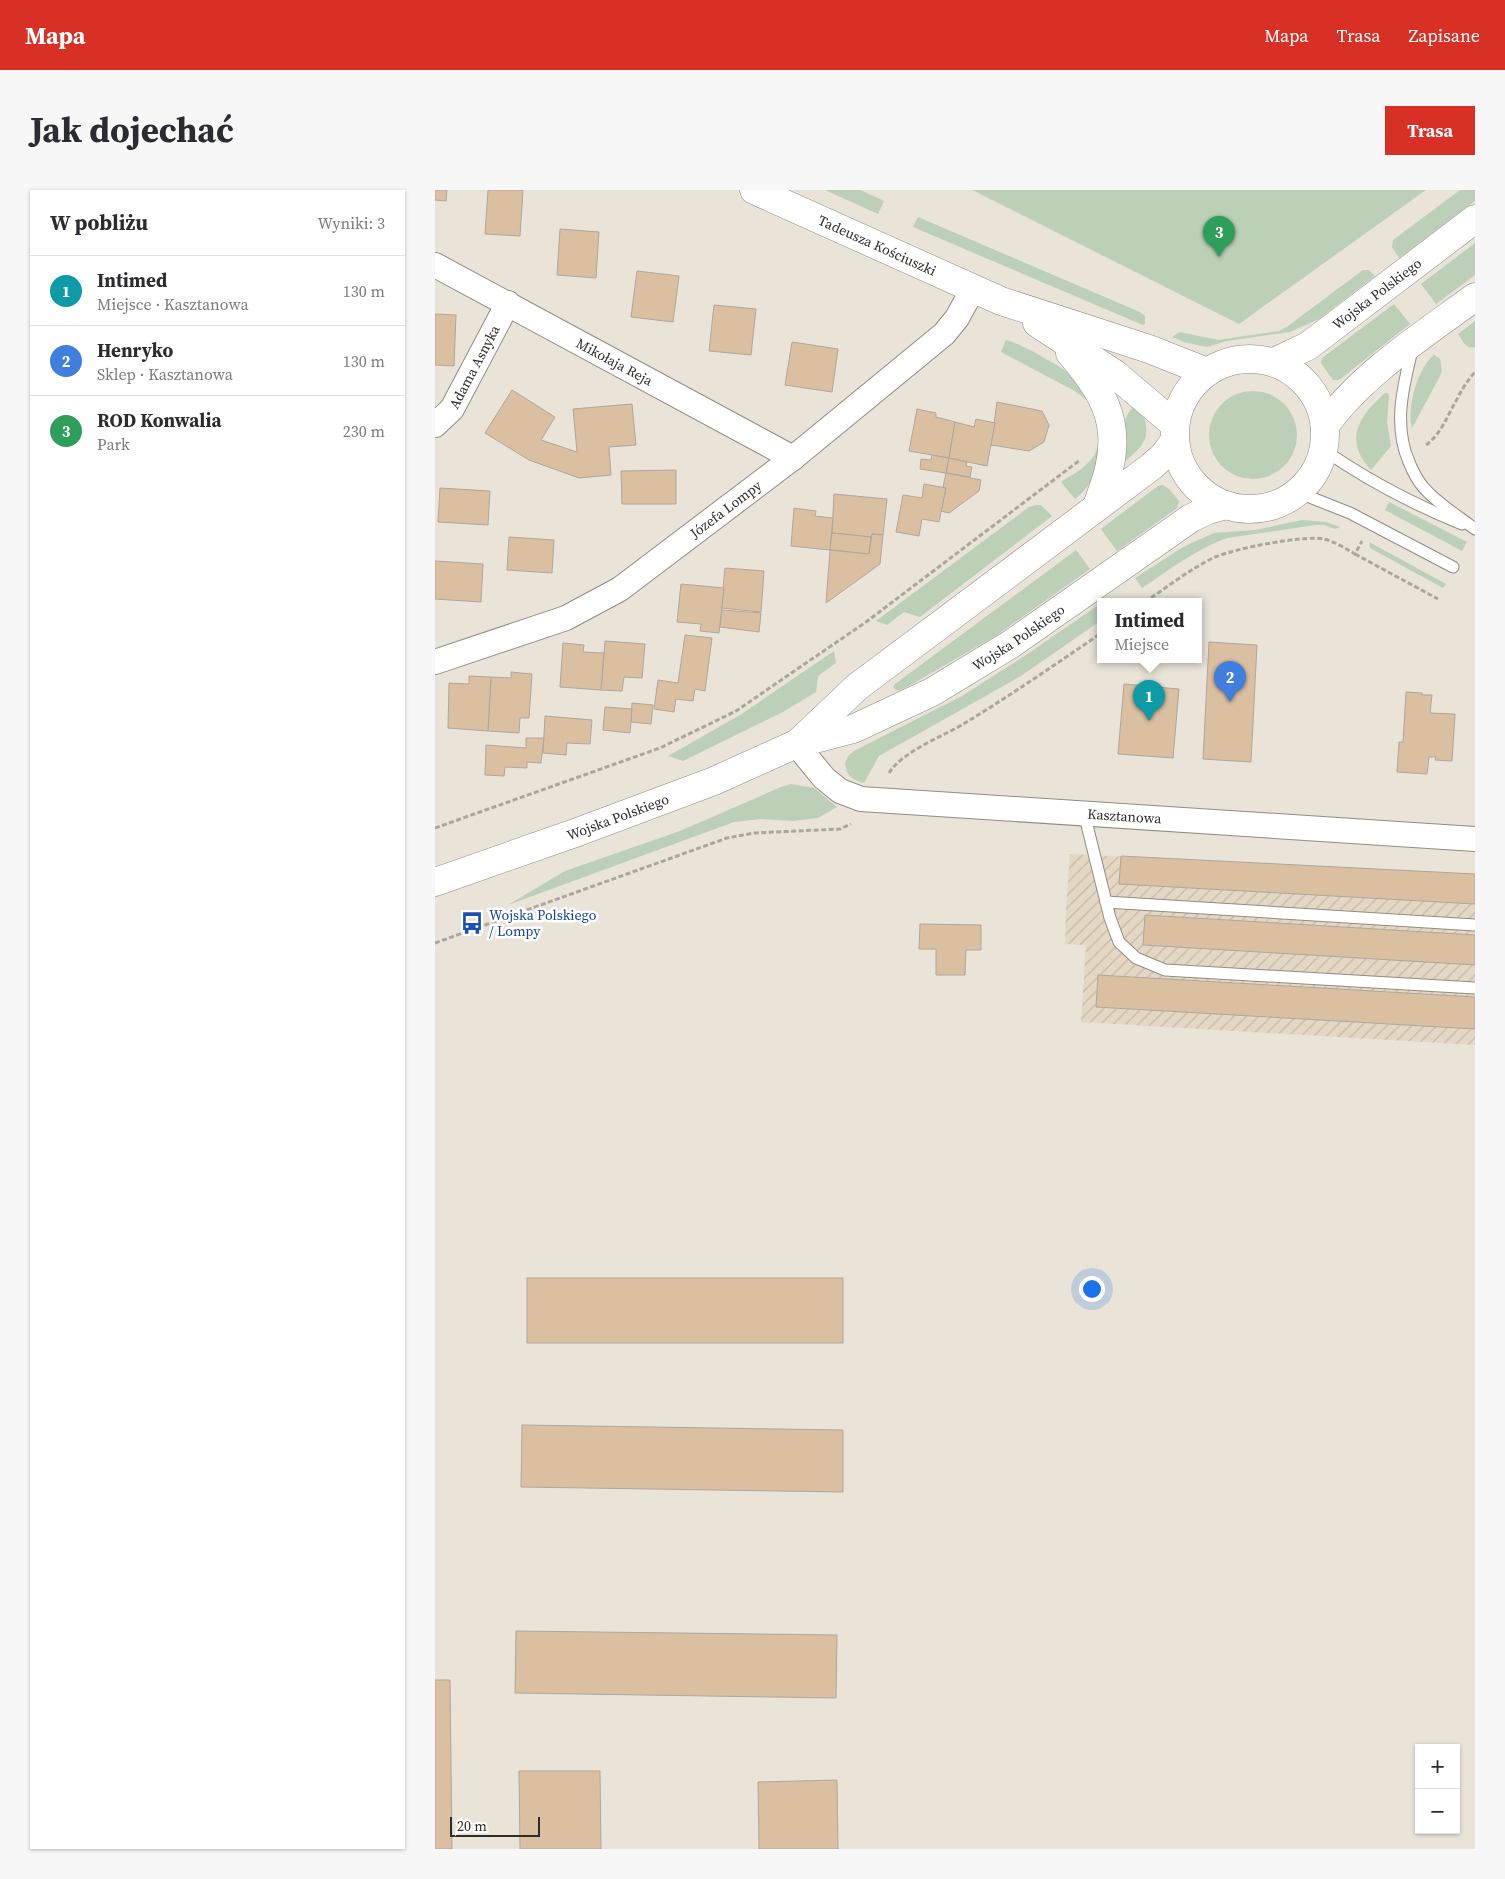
<!DOCTYPE html>
<html lang="pl">
<meta charset="utf-8">
<style>
body{margin:0;font-family:"Source Serif 4",serif;background:#f7f7f7;color:#2b2b33}
.controls{position:absolute;right:15px;bottom:15px;display:grid;overflow:hidden;border-radius:0px;box-shadow:0 1px 4px #0004}
.controls button{width:45px;height:45px;display:grid;place-items:center;padding:0;border:0;border-bottom:1px solid #e1e1e2;background:#fff;color:#2b2b33;font:25px sans-serif}
.scale{position:absolute;left:15px;bottom:12px;width:90px;box-sizing:border-box;padding-left:5px;border:2px solid #2e2c28;border-top:0;font-size:14px;line-height:18px;white-space:nowrap;color:#2e2c28;-webkit-text-stroke:4px #fff;paint-order:stroke}
.you{position:absolute;left:656px;top:1098px;width:18px;height:18px;margin:-12px;border:4px solid #fff;border-radius:50%;background:#1a73e8;box-shadow:0 0 0 8px #1a73e833}
.badge{display:grid;place-items:center;width:32px;height:32px;border-radius:50%;background:#d93025;color:#fff;font-size:16px;font-weight:700}
.pin{position:absolute;translate:-50% -41px;filter:drop-shadow(0 1px 2px #0008)}
.pin::after{content:'';position:absolute;top:26px;width:18px;height:15px;background:inherit;clip-path:polygon(0 0,100% 0,50% 100%)}
.popup{position:absolute;left:662px;top:408px;width:105px;height:65px;box-sizing:border-box;display:grid;place-content:center;border-radius:0px;background:#fff;filter:drop-shadow(0 1px 4px #0005);font-size:16px;white-space:nowrap;color:#7c7c81}
.popup b{font-size:19px;color:#2b2b33}
.popup::after{content:'';position:absolute;left:50%;top:100%;margin-left:-10px;border:10px solid transparent;border-top-color:#fff}
.list{margin:0;padding:0;list-style:none}
h2{display:flex;justify-content:space-between;align-items:center;height:65px;margin:0;padding:0 20px;font-size:21px}
h2 small{font-size:16px;font-weight:400;color:#7c7c81}
.list li{display:grid;grid-template-columns:32px 1fr auto;gap:15px;align-items:center;box-sizing:border-box;height:70px;padding:0 20px;border-top:1px solid #e1e1e2}
.list b{display:block;font-size:19px;white-space:nowrap}
.list p{margin:0;font-size:16px;white-space:nowrap;color:#7c7c81}
.list em{font-size:16px;font-style:normal;color:#7c7c81}
.map{position:relative;flex:none;width:1040px;height:1659px;overflow:hidden;border-radius:0px}
header{display:flex;align-items:center;gap:30px;box-sizing:border-box;height:70px;padding:0 25px;background:#d93025;color:#fff}
header strong{font-size:24px}
nav{display:flex;gap:28px;margin-inline-start:auto;font-size:18px}
.intro{display:flex;align-items:center;justify-content:space-between;box-sizing:border-box;height:120px;padding:0 30px}
h1{margin:0;font-size:35px}
.button{padding:12px 22px;border-radius:0px;background:#d93025;color:#fff;font-size:18px;font-weight:700}
main{display:flex;gap:30px;padding:0 30px}
aside{flex:1;background:#fff;border-radius:0px;box-shadow:0 1px 4px #0004}
.map>svg:first-child{display:block}
</style>
<header>
<strong>Mapa</strong>
<nav><a>Mapa</a><a>Trasa</a><a>Zapisane</a></nav>
</header>
<div class="intro"><h1>Jak dojechać</h1><a class="button">Trasa</a></div>
<main>
<aside>
<h2>W pobliżu<small>Wyniki: 3</small></h2>
<ul class="list">
<li><span class="badge" style="background:#0f9aa8">1</span><div><b>Intimed</b><p>Miejsce · Kasztanowa</p></div><em>130 m</em></li>
<li><span class="badge" style="background:#3f7fe0">2</span><div><b>Henryko</b><p>Sklep · Kasztanowa</p></div><em>130 m</em></li>
<li><span class="badge" style="background:#2e9e5b">3</span><div><b>ROD Konwalia</b><p>Park</p></div><em>230 m</em></li>
</ul>
</aside>
<div class="map">
<svg width="1040" height="1659" viewBox="0 0 1040 1659">
<defs>
<pattern id="industrial-furrows" width="10" height="10" patternUnits="userSpaceOnUse" patternTransform="scale(1.25)"><rect width="10" height="10" fill="#e4d8c4"/><path d="M-1 1l2-2M0 10L10 0M9 11l2-2" fill="none" stroke="#c4baa8"/></pattern>
</defs>
<rect width="100%" height="100%" fill="#e9e3d8"/>
<path fill="url(#industrial-furrows)" d="M 635,664 L 1040,684 L 1040,855 L 646,832 L 651,755 L 630,754 L 631,717 Z"/>
<g fill="#bcd0b7">
<path d="M 390,0 L 425,0 L 449,11 L 443,24 Z"/>
<path d="M 537,0 L 991,0 L 804,134 Z"/>
<path d="M 1025,0 L 1040,0 L 1040,11 L 964,68 L 957,57 L 958,50 Z"/>
<path d="M 483,27 L 705,122 L 710,126 L 710,134 L 708,135 L 478,37 Z"/>
<path d="M 1040,53 L 1040,85 L 1001,114 L 986,94 Z"/>
<path d="M 928,80 L 934,80 L 940,86 L 884,129 L 855,142 L 792,151 L 772,157 L 749,152 L 737,147 L 745,142 L 783,150 L 844,141 L 853,136 Z"/>
<path d="M 959,114 L 975,134 L 904,190 L 898,190 L 886,173 L 887,168 Z"/>
<path d="M 1040,131 L 1040,157 C 1031,160 1028,151 1023,144 Z"/>
<path d="M 571,150 C 585,153 629,178 640,188 C 646,194 650,204 654,212 L 640,201 L 566,162 Z"/>
<path d="M 999,165 L 1005,169 L 1007,180 L 1005,186 L 977,238 C 971,219 983,177 999,165 Z"/>
<circle cx="818" cy="245" r="44"/>
<path d="M 950,203 L 953,203 L 954,206 L 952,232 L 956,256 L 936,280 C 908,250 924,226 950,203 Z"/>
<path d="M 705,213 C 714,243 717,250 690,271 L 688,270 C 688,251 684,222 705,213 Z"/>
<path d="M 665,244 C 667,269 660,294 640,309 L 626,292 C 638,284 657,275 662,259 C 664,254 662,249 665,244 Z"/>
<path d="M 728,295 L 734,299 L 744,311 L 742,318 L 682,361 L 666,339 L 723,296 Z"/>
<path d="M 954,312 L 1032,352 L 1027,361 L 950,320 Z"/>
<path d="M 600,315 L 606,315 L 617,326 L 485,427 L 469,422 L 452,435 L 441,431 L 594,317 Z"/>
<path d="M 867,330 L 891,332 L 905,337 L 900,339 L 889,335 L 881,335 L 792,348 C 761,359 734,380 707,398 L 700,388 L 750,356 L 779,343 L 820,340 Z"/>
<path d="M 934,352 L 1011,394 L 1008,398 L 935,358 Z"/>
<path d="M 641,360 L 655,379 L 562,445 L 472,497 L 463,501 L 460,499 L 458,497 L 460,494 Z"/>
<path d="M 665,414 L 665,431 L 586,486 L 444,566 L 429,593 C 417,590 412,586 410,573 L 413,566 L 419,561 L 527,506 L 591,465 Z"/>
<path d="M 399,461 L 401,473 L 383,486 L 381,502 L 348,522 L 248,571 L 233,566 L 305,525 Z"/>
<path d="M 356,594 L 379,598 L 402,617 L 383,628 L 358,631 L 326,629 L 299,632 L 73,715 L 130,681 L 245,641 L 346,597 Z"/>
</g>
<g fill="#dabfa1" stroke="#afa79e">
<path d="M 0,0 L 12,0 L 11,11 L 0,10 Z"/>
<path d="M 53,0 L 88,0 L 85,46 L 50,44 Z"/>
<path d="M 125,39 L 164,42 L 161,88 L 122,85 Z"/>
<path d="M 202,81 L 244,86 L 238,132 L 196,127 Z"/>
<path d="M 279,115 L 321,119 L 316,165 L 274,161 Z"/>
<path d="M 0,124 L 21,125 L 19,176 L 0,175 Z"/>
<path d="M 357,152 L 403,159 L 397,202 L 350,195 Z"/>
<path d="M 77,200 L 120,227 L 106,250 L 142,262 L 138,219 L 197,214 L 201,255 L 174,257 L 176,285 L 144,288 L 94,270 L 50,243 Z"/>
<path d="M 562,212 L 607,221 L 614,235 L 609,252 L 594,261 L 556,255 Z"/>
<path d="M 482,219 L 501,223 L 501,227 L 520,232 L 514,268 L 474,261 Z"/>
<path d="M 541,229 L 560,233 L 552,276 L 514,268 L 520,232 L 539,237 Z"/>
<path d="M 497,265 L 514,268 L 511,283 L 485,279 L 486,269 L 496,270 Z"/>
<path d="M 514,268 L 532,272 L 531,276 L 537,277 L 535,287 L 511,283 Z"/>
<path d="M 241,280 L 241,314 L 187,314 L 186,281 Z"/>
<path d="M 511,283 L 546,290 L 544,301 L 514,323 L 506,321 L 511,298 L 508,297 Z"/>
<path d="M 489,294 L 511,298 L 504,332 L 487,329 L 484,346 L 461,342 L 468,305 L 487,308 Z"/>
<path d="M 5,298 L 55,301 L 53,335 L 3,332 Z"/>
<path d="M 399,304 L 452,309 L 448,345 L 437,344 L 436,347 L 397,343 Z"/>
<path d="M 359,318 L 381,321 L 380,326 L 398,328 L 395,360 L 356,356 Z"/>
<path d="M 397,343 L 436,347 L 434,364 L 395,360 Z"/>
<path d="M 437,344 L 448,345 L 445,374 L 391,413 L 395,360 L 434,364 Z"/>
<path d="M 74,347 L 119,350 L 117,383 L 72,380 Z"/>
<path d="M 0,371 L 48,374 L 46,412 L 0,409 Z"/>
<path d="M 290,378 L 329,381 L 326,422 L 286,418 Z"/>
<path d="M 246,394 L 289,398 L 284,443 L 265,441 L 266,434 L 242,432 Z"/>
<path d="M 287,420 L 326,423 L 324,442 L 285,437 Z"/>
<path d="M 250,445 L 277,448 L 270,501 L 260,499 L 258,511 L 241,509 L 239,522 L 219,519 L 223,490 L 243,493 Z"/>
<path d="M 170,451 L 210,454 L 207,488 L 189,487 L 187,501 L 166,500 Z"/>
<path d="M 774,452 L 822,455 L 816,572 L 768,569 Z"/>
<path d="M 128,453 L 149,455 L 148,462 L 169,463 L 166,500 L 125,497 Z"/>
<path d="M 76,482 L 97,484 L 94,528 L 85,528 L 84,543 L 53,541 L 56,487 L 76,488 Z"/>
<path d="M 34,486 L 56,487 L 53,541 L 13,538 L 14,493 L 34,494 Z"/>
<path d="M 689,494 L 744,499 L 738,568 L 683,564 Z"/>
<path d="M 971,502 L 987,503 L 987,505 L 997,505 L 995,523 L 1020,524 L 1017,571 L 1000,570 L 1001,567 L 994,567 L 992,584 L 962,582 L 964,552 L 968,552 Z"/>
<path d="M 197,513 L 218,515 L 216,534 L 196,532 Z"/>
<path d="M 170,517 L 197,519 L 195,543 L 168,540 Z"/>
<path d="M 110,526 L 157,530 L 155,554 L 132,553 L 131,565 L 108,563 Z"/>
<path d="M 91,548 L 109,548 L 106,573 L 92,572 L 92,578 L 70,577 L 69,586 L 50,585 L 51,555 L 91,558 Z"/>
<path d="M 686,666 L 1040,684 L 1040,714 L 684,694 Z"/>
<path d="M 710,725 L 1040,745 L 1040,775 L 708,755 Z"/>
<path d="M 485,734 L 546,735 L 546,760 L 531,760 L 530,785 L 501,785 L 501,759 L 484,759 Z"/>
<path d="M 663,785 L 1040,807 L 1040,839 L 661,817 Z"/>
<rect x="92" y="1088" width="316" height="65"/>
<path d="M 87,1235 L 408,1240 L 408,1302 L 86,1297 Z"/>
<path d="M 81,1441 L 402,1445 L 401,1508 L 80,1503 Z"/>
<path d="M 0,1490 L 15,1490 L 17,1659 L 0,1659 Z"/>
<path d="M 84,1581 L 165,1581 L 166,1659 L 85,1659 Z"/>
<path d="M 402,1590 L 403,1659 L 324,1659 L 323,1592 Z"/>
</g>
<g fill="none" stroke-linecap="round" stroke-linejoin="round">
<defs>
<g id="lane">
<path d="M 977,160 C 968,197 958,235 974,272 C 978,282 982,290 989,298 C 1003,314 1023,326 1040,339"/>
<path d="M 889,260 C 932,290 978,314 1027,334"/>
<path d="M 862,302 L 915,323 L 1018,377"/>
<path d="M 649,623 L 675,728 L 684,752 L 701,768 L 730,780 L 1040,798"/>
<path d="M 671,712 L 1040,735"/>
</g>
<g id="street">
<path id="s1" d="M 0,75 L 358,268"/>
<path id="s2" d="M 0,235 L 17,219 L 73,113"/>
<path id="s3" d="M 0,472 L 131,428 L 185,399 L 358,268 L 509,144 L 522,128 L 538,99"/>
<path id="s4" d="M 361,554 L 389,588 L 405,601 L 426,609 L 1040,649"/>
</g>
<g id="secondary">
<path id="s5" d="M 319,0 L 566,111 L 714,159 L 772,182"/>
<path d="M 602,133 L 680,184 L 740,235"/>
<path d="M 635,163 C 666,199 686,230 674,279 C 671,292 666,304 662,316"/>
<circle cx="815" cy="244" r="75"/>
<path id="s6" d="M 839,172 L 873,156 L 1040,29"/>
<path d="M 890,236 C 925,185 990,144 1040,107"/>
<path d="M 364,552 L 422,497 L 717,276 L 730,264 L 740,250"/>
<path id="s7" d="M 0,692 L 140,643 L 279,591 L 361,554 L 418,539 L 497,502 L 576,454 L 756,328 L 773,320 L 791,315"/>
</g>
</defs>
<use href="#lane" stroke="#928c82" stroke-width="13"/>
<use href="#street" stroke="#928c82" stroke-width="26"/>
<use href="#secondary" stroke="#928c82" stroke-width="29"/>
<g stroke="#aba69e" stroke-width="3" stroke-dasharray="5 2.5" stroke-linecap="butt">
<path d="M 991,255 C 1007,243 1012,226 1022,209 C 1027,199 1033,190 1040,182"/>
<path d="M 920,364 L 1003,409"/>
<path d="M 710,412 C 732,397 754,380 778,368 C 797,359 868,345 888,349 C 899,351 910,358 920,364 L 927,351"/>
<path d="M 454,583 C 468,561 507,547 530,533 C 576,505 621,474 665,444"/>
<path d="M 0,638 L 225,558 L 301,521 L 431,432 L 645,270"/>
<path d="M 0,753 L 292,648 L 319,643 L 405,639 L 416,634"/>
</g>
<use href="#lane" stroke="#fff" stroke-width="11"/>
<use href="#street" stroke="#fff" stroke-width="24"/>
<use href="#secondary" stroke="#fff" stroke-width="28"/>
</g>
<defs>
<symbol id="bus-bare" viewBox="-9 -9 18 18"><path d="M-5-6H5V4H4V6H2V4H-2V6H-4V4H-5ZM-3.5-4V0h7V-4ZM-3.5 1.2v1.5H-2V1.2ZM2 1.2v1.5H3.5V1.2Z" fill="#1a4fb4" stroke="#fff" stroke-width="2.5" paint-order="stroke"/></symbol>
</defs>
<g fill-rule="evenodd">
<use href="#bus-bare" x="21" y="717" width="32" height="32"/>
</g>
<g text-anchor="middle" dominant-baseline="central" stroke-width="5" stroke-linejoin="round" paint-order="stroke">
<g font-size="14" fill="#2e2c28" stroke="#fff">
<text stroke="none"><textPath href="#s5" startOffset="135">Tadeusza Kościuszki</textPath></text>
<text stroke="none"><textPath href="#s6" startOffset="124">Wojska Polskiego</textPath></text>
<text stroke="none"><textPath href="#s1" startOffset="204">Mikołaja Reja</textPath></text>
<text stroke="none"><textPath href="#s2" startOffset="71">Adama Asnyka</textPath></text>
<text stroke="none"><textPath href="#s3" startOffset="332">Józefa Lompy</textPath></text>
<text stroke="none"><textPath href="#s7" startOffset="635">Wojska Polskiego</textPath></text>
<text stroke="none"><textPath href="#s4" startOffset="351">Kasztanowa</textPath></text>
<text stroke="none"><textPath href="#s7" startOffset="194">Wojska Polskiego</textPath></text>
</g>
<g font-size="14" fill="#164399" stroke="#fff" text-anchor="start">
<text x="54" y="725">Wojska Polskiego<tspan x="54" dy="16">/ Lompy</tspan></text>
</g>
</g>
</svg>
<div class="controls">
<button>+</button>
<button>−</button>
</div>
<div class="scale">20 m</div>
<div class="you"></div>
<div class="pin badge" style="left:714px;top:531px;background:#0f9aa8">1</div>
<div class="popup"><b>Intimed</b>Miejsce</div>
<div class="pin badge" style="left:795px;top:512px;background:#3f7fe0">2</div>
<div class="pin badge" style="left:784px;top:67px;background:#2e9e5b">3</div>
</div>
</main>
